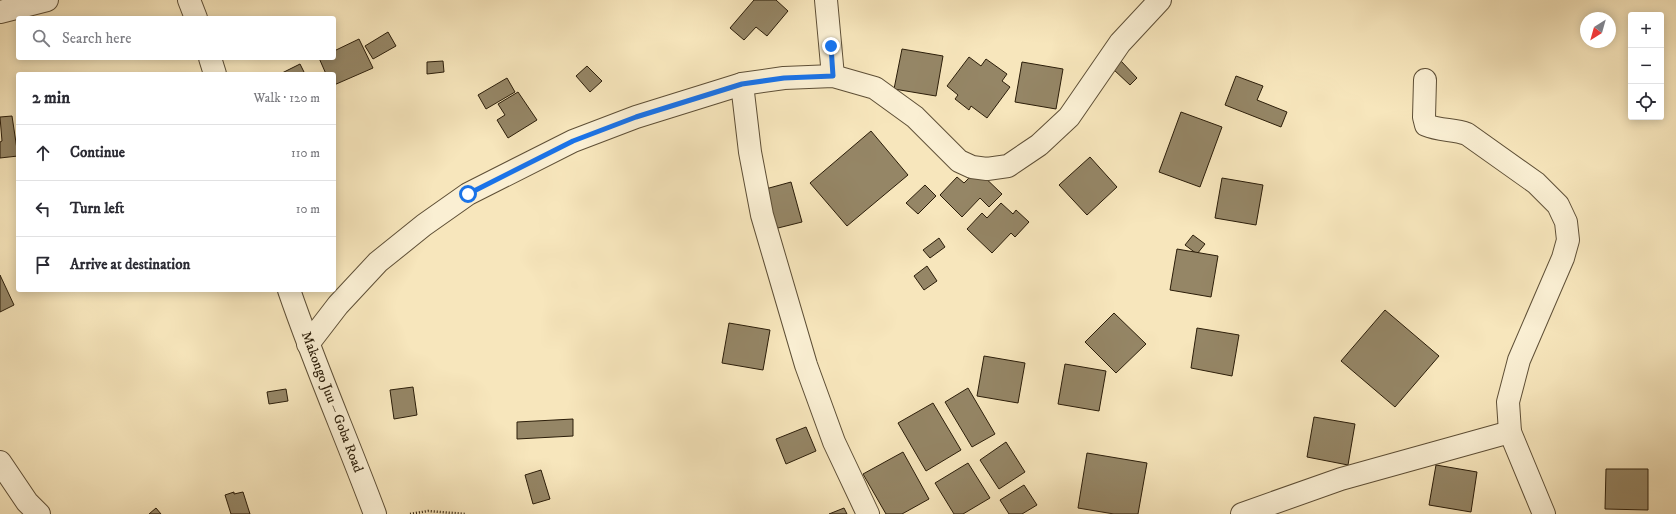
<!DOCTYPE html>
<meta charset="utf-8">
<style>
body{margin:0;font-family:"IM FELL DW Pica",serif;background:#f2f2f3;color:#2b2b33}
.controls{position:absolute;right:12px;top:12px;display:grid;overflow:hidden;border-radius:4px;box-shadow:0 2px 10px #0003}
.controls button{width:36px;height:36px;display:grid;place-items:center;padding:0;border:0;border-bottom:1px solid #e1e1e2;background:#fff;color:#2b2b33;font:20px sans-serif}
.compass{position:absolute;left:1580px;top:12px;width:36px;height:36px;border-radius:50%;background:#fff;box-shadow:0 2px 10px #0003;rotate:217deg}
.stop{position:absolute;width:12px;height:12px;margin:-9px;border:3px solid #1a73e8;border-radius:50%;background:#fff}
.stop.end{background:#1a73e8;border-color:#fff;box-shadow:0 1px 4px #0008}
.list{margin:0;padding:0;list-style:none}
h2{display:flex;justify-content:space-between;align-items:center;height:52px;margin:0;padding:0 16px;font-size:17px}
h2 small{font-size:13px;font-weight:400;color:#7c7c81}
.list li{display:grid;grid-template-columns:26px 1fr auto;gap:12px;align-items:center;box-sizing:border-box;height:56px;padding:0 16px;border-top:1px solid #e1e1e2}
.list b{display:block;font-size:15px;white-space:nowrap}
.list em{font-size:13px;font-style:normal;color:#7c7c81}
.icon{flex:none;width:22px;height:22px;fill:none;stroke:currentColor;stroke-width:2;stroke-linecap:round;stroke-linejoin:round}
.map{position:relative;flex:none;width:1676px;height:514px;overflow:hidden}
.search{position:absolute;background:#fff;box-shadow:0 2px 10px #0003;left:16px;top:16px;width:320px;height:44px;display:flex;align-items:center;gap:10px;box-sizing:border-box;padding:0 14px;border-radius:4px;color:#7c7c81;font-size:15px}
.panel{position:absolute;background:#fff;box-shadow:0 2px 10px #0003;left:16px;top:72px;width:320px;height:220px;border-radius:4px}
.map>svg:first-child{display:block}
</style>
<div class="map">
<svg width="1676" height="514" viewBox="0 0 1676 514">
<rect width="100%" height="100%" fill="#f7e6bc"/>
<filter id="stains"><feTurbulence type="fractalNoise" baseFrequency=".005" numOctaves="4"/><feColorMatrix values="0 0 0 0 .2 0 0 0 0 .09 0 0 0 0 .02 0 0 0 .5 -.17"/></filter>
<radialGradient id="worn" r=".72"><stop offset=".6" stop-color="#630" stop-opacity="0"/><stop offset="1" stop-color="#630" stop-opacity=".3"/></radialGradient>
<g fill="#958666" stroke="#2b1d09">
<path d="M 754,0 L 776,0 L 788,11 L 767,36 L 756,27 L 744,40 L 730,28 Z"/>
<path d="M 388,32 L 396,46 L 373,59 L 365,46 Z"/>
<path d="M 359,39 L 373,68 L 334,85 L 334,74 L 326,74 L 319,58 L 334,58 L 334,51 Z"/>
<path d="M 902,49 L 943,56 L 936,96 L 894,89 Z"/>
<path d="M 969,57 L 981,66 L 986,59 L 1007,74 L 1002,81 L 1010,87 L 987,118 L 971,106 L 969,110 L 955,99 L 958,95 L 947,86 Z"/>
<path d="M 443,61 L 444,72 L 427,74 L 427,62 Z"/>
<path d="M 1121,61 L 1137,78 L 1130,85 L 1113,69 Z"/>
<path d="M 1022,62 L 1063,69 L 1056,109 L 1015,102 Z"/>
<path d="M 300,64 L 305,74 L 280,74 Z"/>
<path d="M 587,66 L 602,81 L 590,92 L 576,76 Z"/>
<path d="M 1236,76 L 1263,86 L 1257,100 L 1287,112 L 1281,127 L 1225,105 Z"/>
<path d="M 507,78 L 515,92 L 486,109 L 478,95 Z"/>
<path d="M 518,92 L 537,120 L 508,138 L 497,120 L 505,115 L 498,104 Z"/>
<path d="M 1181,112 L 1222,127 L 1200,187 L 1159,172 Z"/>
<path d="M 12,116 L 18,156 L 0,158 L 0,142 L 2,141 L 0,117 Z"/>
<path d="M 871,131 L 908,175 L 847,226 L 810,183 Z"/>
<path d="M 1090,157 L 1117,187 L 1087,215 L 1059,185 Z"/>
<path d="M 977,170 L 1002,194 L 989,207 L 980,198 L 962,217 L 940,195 L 957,177 L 964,183 Z"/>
<path d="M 1222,178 L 1263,185 L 1256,225 L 1215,218 Z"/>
<path d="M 791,182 L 802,222 L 762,232 L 751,193 Z"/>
<path d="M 925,185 L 936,196 L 918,214 L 906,203 Z"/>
<path d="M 1001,203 L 1013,214 L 1016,210 L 1029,222 L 1015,237 L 1011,233 L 992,253 L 967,229 L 982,213 L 987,218 Z"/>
<path d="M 1193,235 L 1205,244 L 1197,254 L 1185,245 Z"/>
<path d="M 939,238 L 945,247 L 930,258 L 923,250 Z"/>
<path d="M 1177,249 L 1218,256 L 1211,297 L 1170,290 Z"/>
<path d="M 927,266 L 937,281 L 924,290 L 914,276 Z"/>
<path d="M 0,275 L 14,305 L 0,312 Z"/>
<path d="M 1385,310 L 1439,356 L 1395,407 L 1341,361 Z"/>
<path d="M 1114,313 L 1146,344 L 1116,373 L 1085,342 Z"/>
<path d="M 729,323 L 770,330 L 763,370 L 722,363 Z"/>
<path d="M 1197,328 L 1239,335 L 1232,376 L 1191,368 Z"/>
<path d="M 984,356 L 1025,363 L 1018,403 L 977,396 Z"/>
<path d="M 1065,364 L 1106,371 L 1099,411 L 1058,404 Z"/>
<path d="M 413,387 L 417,415 L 394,419 L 390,390 Z"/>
<path d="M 968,388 L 995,434 L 972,447 L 945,402 Z"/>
<path d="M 286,389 L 288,401 L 269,404 L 267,392 Z"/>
<path d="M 933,403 L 961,450 L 926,471 L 898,423 Z"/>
<path d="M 1314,417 L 1355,424 L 1348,465 L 1307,457 Z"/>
<path d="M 573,419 L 573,436 L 517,439 L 517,422 Z"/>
<path d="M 806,427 L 816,451 L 786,464 L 776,439 Z"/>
<path d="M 1006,442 L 1025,472 L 999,489 L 980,460 Z"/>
<path d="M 903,452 L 929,499 L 902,514 L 886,514 L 863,474 Z"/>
<path d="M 1087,453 L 1147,463 L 1138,514 L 1114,514 L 1078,508 Z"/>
<path d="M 968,463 L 990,498 L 963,514 L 954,514 L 935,483 Z"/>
<path d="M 1436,465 L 1477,472 L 1471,512 L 1429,505 Z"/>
<path d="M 1606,469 L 1648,469 L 1648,510 L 1605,509 Z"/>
<path d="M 541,470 L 550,499 L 533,504 L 525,475 Z"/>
<path d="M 1024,485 L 1037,505 L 1022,514 L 1009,514 L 1000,500 Z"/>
<path d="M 234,492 L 234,494 L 243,492 L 250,514 L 231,514 L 225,495 Z"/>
<path d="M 156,508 L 161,514 L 149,514 Z"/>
<path d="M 844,508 L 847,514 L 829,514 Z"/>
</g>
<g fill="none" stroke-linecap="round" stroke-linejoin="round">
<defs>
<g id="minor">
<path d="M 826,0 L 833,76"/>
<path d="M 0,12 L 47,0"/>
<path d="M 1425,80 L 1424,117 L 1426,125 C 1440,131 1454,129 1467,134 L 1536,183 L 1558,205 L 1566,222 L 1568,240 L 1563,258 L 1519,360 L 1508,402 L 1510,432 L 1544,514"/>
<path d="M 742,84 L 750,152 L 762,215 L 806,365 L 834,442 L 868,514"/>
<path d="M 308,344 L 338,305 L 378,262 L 424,225 L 468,194 L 573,141 L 636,117 L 742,84 L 784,78 L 833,76 L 875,88 L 915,117 L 959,161 L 972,167 L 987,169 L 1008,166 L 1039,145 L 1069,117 L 1120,43 L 1160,0"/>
<path d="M 0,462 L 27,502 L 39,514"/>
<path d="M 1242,514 L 1341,479 L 1510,432"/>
</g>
<g id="tertiary">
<path d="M 189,0 L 196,18"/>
<path d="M 210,58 L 215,74"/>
<path d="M 289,290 C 315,366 347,439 375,514"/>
</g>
</defs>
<use href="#minor" stroke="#5e4f36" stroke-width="24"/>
<use href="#tertiary" stroke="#5e4f36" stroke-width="24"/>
<path stroke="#2b1d09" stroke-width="2.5" stroke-dasharray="1 2" stroke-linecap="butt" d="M 410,514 L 428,511 L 466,514"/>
<use href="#minor" stroke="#faefd3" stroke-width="22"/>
<use href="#tertiary" stroke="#faefd3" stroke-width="22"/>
</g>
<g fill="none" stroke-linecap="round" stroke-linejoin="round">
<path stroke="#1a73e8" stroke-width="5" d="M 468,194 L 573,141 L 636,117 L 742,84 L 784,78 L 833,76 L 831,46"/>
</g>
<g text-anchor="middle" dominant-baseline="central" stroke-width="4" stroke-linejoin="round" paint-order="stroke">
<g font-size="14" fill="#2b1d09" stroke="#faefd3">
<text transform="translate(332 402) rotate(69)">Makongo Juu – Goba Road</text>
</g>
</g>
<rect width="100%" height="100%" filter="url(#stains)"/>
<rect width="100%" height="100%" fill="url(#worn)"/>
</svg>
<div class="controls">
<button>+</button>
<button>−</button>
<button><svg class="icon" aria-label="locate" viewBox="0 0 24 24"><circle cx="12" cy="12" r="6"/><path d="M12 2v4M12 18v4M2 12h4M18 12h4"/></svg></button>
</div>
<svg class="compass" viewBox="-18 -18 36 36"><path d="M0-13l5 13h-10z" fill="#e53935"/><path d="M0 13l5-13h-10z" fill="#7c7c81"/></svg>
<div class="stop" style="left:468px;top:194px"></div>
<div class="stop end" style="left:831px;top:46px"></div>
<div class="search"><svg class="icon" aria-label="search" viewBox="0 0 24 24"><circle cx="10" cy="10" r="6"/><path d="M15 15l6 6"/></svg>Search here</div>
<section class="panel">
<h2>2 min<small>Walk · 120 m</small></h2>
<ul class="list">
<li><svg class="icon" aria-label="ahead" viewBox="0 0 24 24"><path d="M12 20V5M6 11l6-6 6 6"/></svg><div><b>Continue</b></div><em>110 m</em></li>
<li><svg class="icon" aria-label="left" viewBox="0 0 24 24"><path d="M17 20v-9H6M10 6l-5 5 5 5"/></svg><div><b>Turn left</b></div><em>10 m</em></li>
<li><svg class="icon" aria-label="arrive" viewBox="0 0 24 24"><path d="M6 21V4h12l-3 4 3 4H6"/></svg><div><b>Arrive at destination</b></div></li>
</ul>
</section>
</div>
